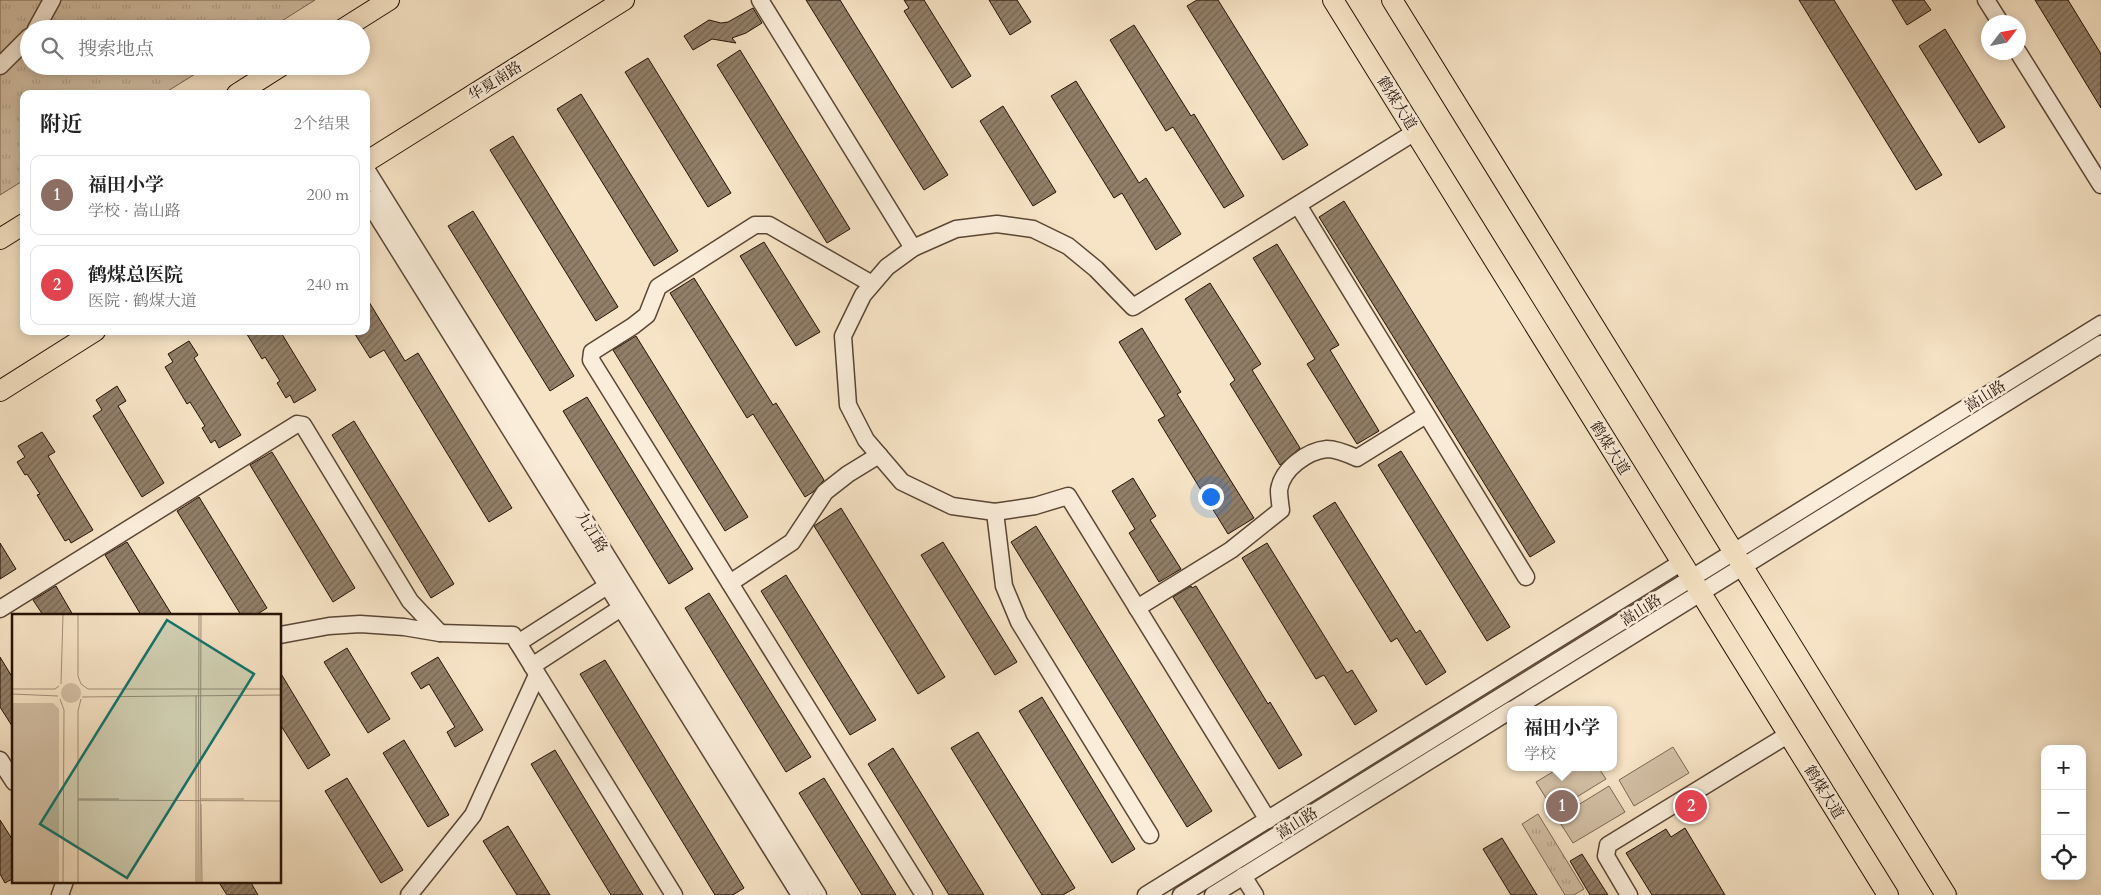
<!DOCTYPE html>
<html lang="zh">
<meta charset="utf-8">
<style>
body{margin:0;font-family:Cardo,"Noto Serif SC",serif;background:#f6f6f6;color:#222}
.controls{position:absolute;right:15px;bottom:15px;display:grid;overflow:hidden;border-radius:10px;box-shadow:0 2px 12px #0003}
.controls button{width:45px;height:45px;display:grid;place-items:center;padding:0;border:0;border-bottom:1px solid #e0e0e0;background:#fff;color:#222;font:25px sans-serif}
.compass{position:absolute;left:1981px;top:15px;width:45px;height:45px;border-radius:50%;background:#fff;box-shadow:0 2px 12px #0003;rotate:58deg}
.you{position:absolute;left:1210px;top:496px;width:18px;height:18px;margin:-12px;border:4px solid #fff;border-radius:50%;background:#1a73e8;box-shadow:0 0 0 8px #1a73e833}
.badge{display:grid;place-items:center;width:32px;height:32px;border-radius:50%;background:#8f2418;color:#fff;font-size:16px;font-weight:700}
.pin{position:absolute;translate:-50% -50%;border:2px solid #fff;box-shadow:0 1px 5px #0006}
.popup{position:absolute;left:1507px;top:706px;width:110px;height:65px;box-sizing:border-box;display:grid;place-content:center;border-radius:10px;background:#fff;filter:drop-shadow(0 1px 4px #0005);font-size:16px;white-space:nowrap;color:#767676}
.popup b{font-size:19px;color:#222}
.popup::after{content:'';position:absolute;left:50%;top:100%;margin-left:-10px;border:10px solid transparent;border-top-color:#fff}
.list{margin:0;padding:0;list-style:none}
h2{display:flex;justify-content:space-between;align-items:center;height:65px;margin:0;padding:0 20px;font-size:21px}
h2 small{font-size:16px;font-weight:400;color:#767676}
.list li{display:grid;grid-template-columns:32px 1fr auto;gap:15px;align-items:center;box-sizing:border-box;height:80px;margin:0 10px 10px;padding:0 10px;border:1px solid #e0e0e0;border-radius:10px}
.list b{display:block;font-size:19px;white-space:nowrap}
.list p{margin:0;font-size:16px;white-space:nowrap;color:#767676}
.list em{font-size:16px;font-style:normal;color:#767676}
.icon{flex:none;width:28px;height:28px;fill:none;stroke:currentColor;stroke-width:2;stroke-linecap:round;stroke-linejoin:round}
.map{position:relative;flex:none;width:2101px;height:895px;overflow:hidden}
.search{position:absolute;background:#fff;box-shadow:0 2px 12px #0003;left:20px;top:20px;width:350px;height:55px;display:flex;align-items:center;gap:12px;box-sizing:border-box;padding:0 18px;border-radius:28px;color:#767676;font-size:19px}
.panel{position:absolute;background:#fff;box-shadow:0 2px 12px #0003;left:20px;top:90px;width:350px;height:245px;border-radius:10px}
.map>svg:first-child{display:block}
</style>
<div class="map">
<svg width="2101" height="895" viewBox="0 0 2101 895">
<defs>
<pattern id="grass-tufts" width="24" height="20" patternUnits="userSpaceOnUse" patternTransform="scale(1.25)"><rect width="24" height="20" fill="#d3c0a5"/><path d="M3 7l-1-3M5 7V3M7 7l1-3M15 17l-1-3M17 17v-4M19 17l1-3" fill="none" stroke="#b5a48d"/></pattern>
<pattern id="building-hatch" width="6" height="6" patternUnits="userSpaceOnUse" patternTransform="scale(1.25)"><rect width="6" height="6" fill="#927f69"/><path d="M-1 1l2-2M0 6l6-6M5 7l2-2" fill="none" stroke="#776754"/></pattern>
</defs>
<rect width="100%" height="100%" fill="#f7e4c6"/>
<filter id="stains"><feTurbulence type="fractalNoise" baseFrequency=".004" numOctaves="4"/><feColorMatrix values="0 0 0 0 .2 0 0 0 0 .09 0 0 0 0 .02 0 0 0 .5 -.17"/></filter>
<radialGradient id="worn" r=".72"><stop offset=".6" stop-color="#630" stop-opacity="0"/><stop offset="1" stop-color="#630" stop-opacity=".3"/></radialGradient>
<g fill="url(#grass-tufts)" stroke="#7c6855">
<path d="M 0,0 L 315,0 L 269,29 L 29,29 L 29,66 L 208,66 L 163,94 L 24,94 L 24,180 L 0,195 Z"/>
<path d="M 1538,814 L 1584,889 L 1574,895 L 1565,895 L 1522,824 Z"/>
</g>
<g fill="#d3c0a5" stroke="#7c6855">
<path d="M 1673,747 L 1689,773 L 1634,806 L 1619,780 Z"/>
<path d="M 1561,767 L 1598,767 L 1606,779 L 1554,811 L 1536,782 Z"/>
<path d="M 1609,786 L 1625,812 L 1573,843 L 1557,818 Z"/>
</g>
<g fill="url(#building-hatch)" stroke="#251105">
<path d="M 806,0 L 840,0 L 948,175 L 924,190 Z"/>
<path d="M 904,0 L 924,0 L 971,76 L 952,88 L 904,11 L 909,8 Z"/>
<path d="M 989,0 L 1017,0 L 1031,22 L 1010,35 Z"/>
<path d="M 1197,0 L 1218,0 L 1308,145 L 1283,160 L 1187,6 Z"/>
<path d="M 1799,0 L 1834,0 L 1942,175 L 1916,190 Z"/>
<path d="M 1892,0 L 1924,0 L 1931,10 L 1907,25 Z"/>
<path d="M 2035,0 L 2068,0 L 2101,54 L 2101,108 Z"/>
<path d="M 753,8 L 762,23 L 746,33 L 732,38 L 736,43 L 712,39 L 693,50 L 684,36 L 709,20 L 721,23 L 728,22 Z"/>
<path d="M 1134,25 L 1191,116 L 1194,114 L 1244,196 L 1224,208 L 1173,127 L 1166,131 L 1110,40 Z"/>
<path d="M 1945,29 L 2005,127 L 1979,143 L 1919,46 Z"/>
<path d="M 740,50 L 850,229 L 827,243 L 717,65 Z"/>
<path d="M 648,58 L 731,193 L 708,207 L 625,72 Z"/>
<path d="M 1076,81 L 1139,183 L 1146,178 L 1181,234 L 1156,250 L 1122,193 L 1114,198 L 1051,96 Z"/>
<path d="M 581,94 L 678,251 L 654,266 L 557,109 Z"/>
<path d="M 1003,106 L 1056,192 L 1033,206 L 980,121 Z"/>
<path d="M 513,136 L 618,307 L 596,321 L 490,150 Z"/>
<path d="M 1344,201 L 1555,542 L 1530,557 L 1319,217 Z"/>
<path d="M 473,211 L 574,376 L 550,391 L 448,226 Z"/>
<path d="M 764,242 L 820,332 L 796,346 L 740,256 Z"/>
<path d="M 1277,244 L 1339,345 L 1330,350 L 1379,431 L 1357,444 L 1307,364 L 1315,359 L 1253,258 Z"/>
<path d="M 694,278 L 773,405 L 776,403 L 824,480 L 813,492 L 805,497 L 753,414 L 747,418 L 670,293 Z"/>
<path d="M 1210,283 L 1261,364 L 1252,370 L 1300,448 L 1280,465 L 1230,384 L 1235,380 L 1185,299 Z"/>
<path d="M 366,297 L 405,361 L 418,353 L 512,508 L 489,522 L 384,350 L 370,358 L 353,331 L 366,331 Z"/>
<path d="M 1142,328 L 1181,392 L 1177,394 L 1254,518 L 1228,534 L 1158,420 L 1165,416 L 1119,342 Z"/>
<path d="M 245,331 L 280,331 L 316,390 L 294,403 L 290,395 L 286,398 L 277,383 L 280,381 L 265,357 L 262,359 Z"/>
<path d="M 636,336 L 748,517 L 725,531 L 613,350 Z"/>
<path d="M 189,341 L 198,355 L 194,358 L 241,435 L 219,448 L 215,440 L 211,443 L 202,428 L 205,426 L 190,402 L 187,404 L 165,367 L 173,362 L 168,354 Z"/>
<path d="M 117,386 L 126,401 L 118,406 L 164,483 L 142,497 L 93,416 L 102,410 L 96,400 Z"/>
<path d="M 587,397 L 693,569 L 669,584 L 563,411 Z"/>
<path d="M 354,421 L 454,584 L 431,598 L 332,435 Z"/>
<path d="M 42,432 L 55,452 L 48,456 L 93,530 L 71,543 L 69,539 L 65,541 L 37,495 L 40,494 L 27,474 L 25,475 L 17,462 L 25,457 L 18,446 Z"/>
<path d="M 1401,451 L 1510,627 L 1487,641 L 1378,465 Z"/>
<path d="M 272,452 L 355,588 L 333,602 L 250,465 Z"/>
<path d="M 1133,478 L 1156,516 L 1150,520 L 1181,569 L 1159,582 L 1129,533 L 1135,529 L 1112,491 Z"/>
<path d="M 199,497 L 267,608 L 256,615 L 241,615 L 177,511 Z"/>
<path d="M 1335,502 L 1416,633 L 1420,630 L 1446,672 L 1426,685 L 1397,638 L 1391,642 L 1313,516 Z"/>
<path d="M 841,508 L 945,677 L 918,694 L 814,526 Z"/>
<path d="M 1036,526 L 1212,811 L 1187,827 L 1011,542 Z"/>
<path d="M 127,542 L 172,615 L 141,615 L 105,555 Z"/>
<path d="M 943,542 L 1017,662 L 995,675 L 921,555 Z"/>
<path d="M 0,543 L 16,569 L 0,579 Z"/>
<path d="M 1267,543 L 1347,673 L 1352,670 L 1377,711 L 1355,725 L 1324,675 L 1316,679 L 1242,558 Z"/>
<path d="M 786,575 L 876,720 L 850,735 L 761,591 Z"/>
<path d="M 56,586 L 73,615 L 43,615 L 33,600 Z"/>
<path d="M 1191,586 L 1192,588 L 1196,586 L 1268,704 L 1270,702 L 1302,755 L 1279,769 L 1173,597 Z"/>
<path d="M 709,593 L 811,757 L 786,772 L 685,608 Z"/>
<path d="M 347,648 L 390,719 L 368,733 L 324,662 Z"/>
<path d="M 0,657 L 14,680 L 14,729 L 0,707 Z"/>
<path d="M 438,657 L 483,730 L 455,747 L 447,732 L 455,727 L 429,684 L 421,689 L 411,673 Z"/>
<path d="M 605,660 L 744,888 L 733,895 L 715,895 L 580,674 Z"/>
<path d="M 280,672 L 330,755 L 308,769 L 280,724 Z"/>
<path d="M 1042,697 L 1135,849 L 1112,863 L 1019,711 Z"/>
<path d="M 978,732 L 1075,888 L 1063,895 L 1042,895 L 951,748 Z"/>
<path d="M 404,740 L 449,815 L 428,827 L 383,753 Z"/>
<path d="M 893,748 L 984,895 L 949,895 L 868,764 Z"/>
<path d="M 555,750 L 643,895 L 611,895 L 531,764 Z"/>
<path d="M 347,778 L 403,870 L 381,883 L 325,791 Z"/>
<path d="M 824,778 L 896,895 L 862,895 L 799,793 Z"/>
<path d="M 0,820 L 14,842 L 14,878 L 5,883 L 0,874 Z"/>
<path d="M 508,826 L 550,895 L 517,895 L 483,841 Z"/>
<path d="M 1685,828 L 1725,895 L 1652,895 L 1626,853 L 1666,829 L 1671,837 Z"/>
<path d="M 1502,838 L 1537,895 L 1511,895 L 1483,849 Z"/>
<path d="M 1582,854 L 1608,895 L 1590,895 L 1570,861 Z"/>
<path d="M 218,881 L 250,881 L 258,895 L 227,895 Z"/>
</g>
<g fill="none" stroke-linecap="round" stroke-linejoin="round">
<defs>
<g id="minor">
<path d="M 760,0 L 913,248"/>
<path d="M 1986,0 L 2000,22"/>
<path d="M 36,29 L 52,0"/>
<path d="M 2018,52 L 2101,185"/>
<path d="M 0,66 L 29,37"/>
<path d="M 366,169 L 818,895"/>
<path d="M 366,198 L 800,895"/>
<path d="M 1298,205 L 1526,577"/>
<path d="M 872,284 L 769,225 L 755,225 L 658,287 L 647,315 L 633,326 L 592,352 L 591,360 L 924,895"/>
<path d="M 995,512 L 1004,586 L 1019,622 L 1150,835"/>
<path d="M 730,583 L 792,542 L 825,492 L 848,474 L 879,455"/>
<path d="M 1137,608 L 1231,550 L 1281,510 C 1280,503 1279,496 1279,490 C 1282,469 1307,451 1327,449 C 1337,449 1348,454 1357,458 L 1426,415"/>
<path d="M 0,609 L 297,424 L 303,425 L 410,601 L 440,633"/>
<path d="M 280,635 L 329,626 L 360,624 L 404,627 L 440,633 L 513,635 L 674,895"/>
<path d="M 518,643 L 607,586"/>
<path d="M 532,666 L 621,608"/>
<path d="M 1512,710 L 2101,344"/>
<path d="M 0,760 L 14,782"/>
<path d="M 1268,820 L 1068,496 L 1035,506 L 995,512 L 952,506 L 902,482 L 866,440 L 848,405 L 843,336 L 863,295 L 887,267 L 913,248 L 956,229 L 997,224 L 1033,229 L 1068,246 L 1096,269 L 1133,307 L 1415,132"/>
<path d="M 1243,876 L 1255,895"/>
<path d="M 60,895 L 65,881"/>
<path d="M 409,895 L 473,815 L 537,675"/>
<path d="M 1146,895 L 1682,562"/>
<path d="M 1181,895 L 2101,324"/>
<path d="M 1213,895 L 1511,710"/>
<path d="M 1629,895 L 1606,856 L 1608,845 L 1789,734"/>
</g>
<g id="major">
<path d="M 1333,0 L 1888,895"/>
<path d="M 1392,0 L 1946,895"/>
<path d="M 343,29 L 389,0"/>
<path d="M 237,94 L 281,66"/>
<path d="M 366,162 L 624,0"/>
<path d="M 0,239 L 24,224"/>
<path d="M 0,391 L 95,331"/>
</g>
</defs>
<use href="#minor" stroke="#5a4635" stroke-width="19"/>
<use href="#major" stroke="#251105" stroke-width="22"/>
<use href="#minor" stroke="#faedda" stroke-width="16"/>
<use href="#major" stroke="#f7e4c6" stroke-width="20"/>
</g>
<g text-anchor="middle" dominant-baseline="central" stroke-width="5" stroke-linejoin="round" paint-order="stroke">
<g font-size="15" fill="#251105" stroke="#faedda">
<text transform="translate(495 81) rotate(-32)">华夏南路</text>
<text transform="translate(1397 103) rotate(58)">鹤煤大道</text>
<text transform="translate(1985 396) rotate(-32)">嵩山路</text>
<text transform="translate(1610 448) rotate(58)">鹤煤大道</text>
<text transform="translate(592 532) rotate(58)">九江路</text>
<text transform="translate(1641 610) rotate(-32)">嵩山路</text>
<text transform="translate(1824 792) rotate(58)">鹤煤大道</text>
<text transform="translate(1297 823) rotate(-32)">嵩山路</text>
</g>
</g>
<g transform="translate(12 614)">
<rect width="269" height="269" fill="#f7e4c6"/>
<path d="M49 79a10 10 0 1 1 20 0a10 10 0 1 1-20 0ZM 0,89 L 41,89 L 47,95 L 47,268 L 0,268 Z" fill="#d3c0a5"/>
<path fill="none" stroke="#a39079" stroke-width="1" d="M 66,0 L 66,62 L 69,70M 49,70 L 51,0M 69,70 L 76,75 L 269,75M 0,75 L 43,75 L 47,72M 0,80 L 46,82M 70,83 L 269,81M 48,85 L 52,96 L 51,268M 66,185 L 107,185M 188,185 L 232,185M 66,186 L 269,187M 189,190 L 190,268M 66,268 L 66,97 L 69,85M 184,268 L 184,82M 186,268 L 187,0M 188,268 L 189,0"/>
<path fill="#0f766e" fill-opacity="0.15" stroke="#0f766e" stroke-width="2.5" d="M 155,6 L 242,60 L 115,264 L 28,210 Z"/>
<rect width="269" height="269" fill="none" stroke="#251105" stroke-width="2.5"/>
</g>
<rect width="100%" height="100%" filter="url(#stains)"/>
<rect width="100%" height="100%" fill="url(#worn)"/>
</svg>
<div class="controls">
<button>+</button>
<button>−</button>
<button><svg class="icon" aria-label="locate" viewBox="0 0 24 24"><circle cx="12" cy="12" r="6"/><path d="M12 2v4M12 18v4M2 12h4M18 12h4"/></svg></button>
</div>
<svg class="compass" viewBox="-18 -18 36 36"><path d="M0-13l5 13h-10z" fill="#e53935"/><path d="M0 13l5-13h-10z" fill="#767676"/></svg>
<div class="you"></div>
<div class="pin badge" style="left:1562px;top:806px;background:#8d6e63">1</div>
<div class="popup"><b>福田小学</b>学校</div>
<div class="pin badge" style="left:1691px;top:806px;background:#e0444e">2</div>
<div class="search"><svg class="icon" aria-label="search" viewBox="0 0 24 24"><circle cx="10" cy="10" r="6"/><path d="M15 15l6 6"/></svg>搜索地点</div>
<section class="panel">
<h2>附近<small>2个结果</small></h2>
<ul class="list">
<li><span class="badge" style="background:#8d6e63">1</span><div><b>福田小学</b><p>学校 · 嵩山路</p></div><em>200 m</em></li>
<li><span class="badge" style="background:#e0444e">2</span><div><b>鹤煤总医院</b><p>医院 · 鹤煤大道</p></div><em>240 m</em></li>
</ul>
</section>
</div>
